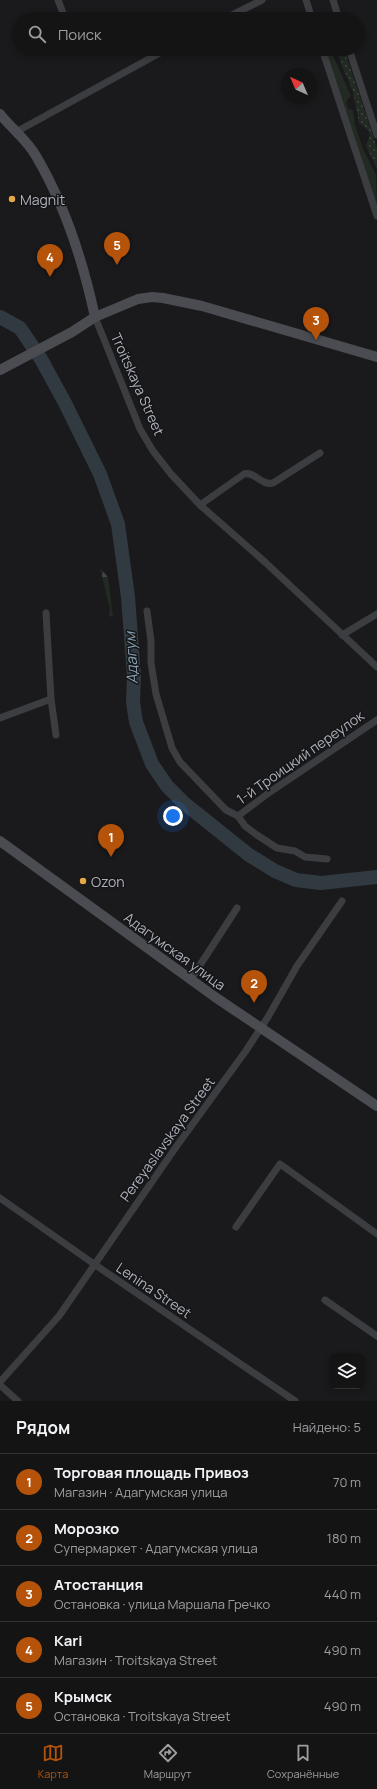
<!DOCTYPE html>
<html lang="ru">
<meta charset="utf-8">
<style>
body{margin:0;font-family:Manrope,sans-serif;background:#212122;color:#f1f3f6}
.controls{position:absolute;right:12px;bottom:12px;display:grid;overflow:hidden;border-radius:8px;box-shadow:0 2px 6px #0003}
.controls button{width:36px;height:36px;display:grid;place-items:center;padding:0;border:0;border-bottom:1px solid #333334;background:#141415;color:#f1f3f6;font:20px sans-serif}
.compass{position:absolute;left:281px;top:68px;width:36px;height:36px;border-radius:50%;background:#141415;box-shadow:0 2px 6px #0003;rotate:316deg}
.you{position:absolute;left:173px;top:816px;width:14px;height:14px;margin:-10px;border:3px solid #fff;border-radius:50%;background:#1a73e8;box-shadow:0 0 0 6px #1a73e833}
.badge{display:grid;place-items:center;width:26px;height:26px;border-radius:50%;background:#b45309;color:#fff;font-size:13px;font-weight:700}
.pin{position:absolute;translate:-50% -33px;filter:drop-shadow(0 1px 2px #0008)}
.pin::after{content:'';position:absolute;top:21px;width:14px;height:12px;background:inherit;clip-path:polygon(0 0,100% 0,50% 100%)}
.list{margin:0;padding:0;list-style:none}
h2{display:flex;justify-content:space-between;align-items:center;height:52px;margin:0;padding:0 16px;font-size:17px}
h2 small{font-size:13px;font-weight:400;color:#9d9ea0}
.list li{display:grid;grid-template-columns:26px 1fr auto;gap:12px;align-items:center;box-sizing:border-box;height:56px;padding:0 16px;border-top:1px solid #333334}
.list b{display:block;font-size:15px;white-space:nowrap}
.list p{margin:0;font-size:13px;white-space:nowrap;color:#9d9ea0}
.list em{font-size:13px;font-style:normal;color:#9d9ea0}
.icon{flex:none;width:22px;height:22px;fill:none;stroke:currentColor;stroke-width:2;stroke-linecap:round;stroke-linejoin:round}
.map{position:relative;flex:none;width:377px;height:1401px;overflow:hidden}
.search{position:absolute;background:#141415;box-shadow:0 2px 6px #0003;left:12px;right:12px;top:12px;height:44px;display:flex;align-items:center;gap:10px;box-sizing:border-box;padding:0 14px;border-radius:22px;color:#9d9ea0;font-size:15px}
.sheet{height:332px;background:#141415}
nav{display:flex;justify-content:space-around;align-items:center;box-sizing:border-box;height:56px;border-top:1px solid #333334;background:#141415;font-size:11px;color:#9d9ea0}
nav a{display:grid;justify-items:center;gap:2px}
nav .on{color:#b45309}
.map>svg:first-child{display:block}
</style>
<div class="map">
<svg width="377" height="1401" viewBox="0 0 377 1401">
<defs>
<pattern id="grass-dots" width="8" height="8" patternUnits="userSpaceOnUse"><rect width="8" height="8" fill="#222a23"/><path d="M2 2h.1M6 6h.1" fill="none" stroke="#404641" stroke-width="1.8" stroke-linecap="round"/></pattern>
<pattern id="forest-firs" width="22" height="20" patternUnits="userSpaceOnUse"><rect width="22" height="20" fill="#222a23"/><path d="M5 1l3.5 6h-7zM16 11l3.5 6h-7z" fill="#404641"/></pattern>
</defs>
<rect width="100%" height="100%" fill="#1a1a1c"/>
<path fill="url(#grass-dots)" d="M 338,49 L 344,49 L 377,148 L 377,169 L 366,146 L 370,135 L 368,130 L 359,123 L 353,92 L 339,58 Z"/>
<path fill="url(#forest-firs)" d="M 100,568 L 108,577 L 113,617 L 109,616 L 110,609 Z"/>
<path fill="#222a23" d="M 325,49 L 330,49 L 351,96 C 346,100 346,103 348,109 L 353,110 L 355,125 L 364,151 L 376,175 L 377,208 Z"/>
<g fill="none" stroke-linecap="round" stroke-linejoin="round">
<path stroke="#313a40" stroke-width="14" d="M 0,317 L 20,328 L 41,359 L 65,403 L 100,474 L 118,524 L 128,597 L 134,676 L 133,702 L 136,722 L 152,764 L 167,786 L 184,803 L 249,855 L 275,871 L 296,880 L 321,883 L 377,877"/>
<g stroke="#3b3d41" stroke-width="7">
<path d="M 58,0 L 63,13"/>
<path d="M 306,0 L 312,19"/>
<path d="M 333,0 L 339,19"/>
<path d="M 224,19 L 262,0"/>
<path d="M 322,49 L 377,216"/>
<path d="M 349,49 L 377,135"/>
<path d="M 16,132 L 167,49"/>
<path d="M 95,317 L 140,429 L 153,451 L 171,474 L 200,505 L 266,563 L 377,667"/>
<path d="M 200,505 L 244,474 C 255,471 261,486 273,483 L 320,453"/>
<path d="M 147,611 L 151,641 L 151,663 L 156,694 L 172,748 L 180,762 L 226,810 L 238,816 L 245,826 L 257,835 L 277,848 L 295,851 L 305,857 L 327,859"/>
<path d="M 46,613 L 51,699 L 56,735"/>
<path d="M 342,635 L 377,614"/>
<path d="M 0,718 L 51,699"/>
<path d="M 238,816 L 270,792 L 377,720"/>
<path d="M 191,979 L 237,908"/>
<path d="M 0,1198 L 94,1264 L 295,1401"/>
<path d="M 236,1227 L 280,1164 L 377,1234"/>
<path d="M 325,1300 L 377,1336"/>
<path d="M 0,1382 L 59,1316 L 176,1147 L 245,1052 L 268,1017 L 297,966 L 342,901"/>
<path d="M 0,1385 L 18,1401"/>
</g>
<g stroke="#4a4c51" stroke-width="10">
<path d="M 0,114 C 11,128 27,140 36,156 C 65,205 83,261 95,317"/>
<path d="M 0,370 L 72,332 L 95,317 L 138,299 L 152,297 L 163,298 L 202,306 L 377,357"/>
<path d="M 0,841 L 215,997 L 377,1106"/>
</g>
</g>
<g fill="#e6a749" stroke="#151517" stroke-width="1.5">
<circle cx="12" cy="199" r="4"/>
<circle cx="83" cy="881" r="4"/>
</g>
<g text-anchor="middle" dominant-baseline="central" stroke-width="3" stroke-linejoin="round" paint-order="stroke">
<g font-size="14" fill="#aeb2bb" stroke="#151517" text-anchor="start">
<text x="20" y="199">Magnit</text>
<text x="91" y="881">Ozon</text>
</g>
<g font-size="14" fill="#aeb2bb" stroke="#151517">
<text transform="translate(138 384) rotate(66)">Troitskaya Street</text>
<text transform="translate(300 757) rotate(-35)">1-й Троицкий переулок</text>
<text transform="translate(175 951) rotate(36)">Адагумская улица</text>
<text transform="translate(167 1139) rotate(-54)">Pereyaslavskaya Street</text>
<text transform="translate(154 1290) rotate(34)">Lenina Street</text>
</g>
<g font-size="15" font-style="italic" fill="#88a1b3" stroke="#151517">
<text transform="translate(131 658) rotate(-93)">Адагум</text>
</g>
</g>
</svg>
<div class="controls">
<button><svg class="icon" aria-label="layers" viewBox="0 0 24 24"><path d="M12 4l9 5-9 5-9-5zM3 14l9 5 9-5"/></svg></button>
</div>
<svg class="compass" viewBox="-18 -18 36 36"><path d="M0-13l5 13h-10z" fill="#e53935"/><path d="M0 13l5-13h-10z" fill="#9d9ea0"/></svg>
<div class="you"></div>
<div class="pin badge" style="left:111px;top:857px">1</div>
<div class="pin badge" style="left:254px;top:1003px">2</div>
<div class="pin badge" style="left:316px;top:340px">3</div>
<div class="pin badge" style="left:50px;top:277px">4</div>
<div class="pin badge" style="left:117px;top:265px">5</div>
<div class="search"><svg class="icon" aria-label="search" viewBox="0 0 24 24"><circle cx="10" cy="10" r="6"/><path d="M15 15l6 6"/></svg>Поиск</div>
</div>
<section class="sheet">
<h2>Рядом<small>Найдено: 5</small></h2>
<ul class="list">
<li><span class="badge">1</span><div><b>Торговая площадь Привоз</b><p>Магазин · Адагумская улица</p></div><em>70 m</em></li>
<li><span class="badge">2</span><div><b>Морозко</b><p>Супермаркет · Адагумская улица</p></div><em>180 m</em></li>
<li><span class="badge">3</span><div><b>Атостанция</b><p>Остановка · улица Маршала Гречко</p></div><em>440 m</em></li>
<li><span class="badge">4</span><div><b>Kari</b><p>Магазин · Troitskaya Street</p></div><em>490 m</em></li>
<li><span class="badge">5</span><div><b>Крымск</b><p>Остановка · Troitskaya Street</p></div><em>490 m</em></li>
</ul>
</section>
<nav>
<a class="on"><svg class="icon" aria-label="map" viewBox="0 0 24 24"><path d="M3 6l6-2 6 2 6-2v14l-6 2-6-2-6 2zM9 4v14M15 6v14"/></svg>Карта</a>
<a><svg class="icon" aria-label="directions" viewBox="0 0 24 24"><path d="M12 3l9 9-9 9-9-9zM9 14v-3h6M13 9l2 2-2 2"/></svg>Маршрут</a>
<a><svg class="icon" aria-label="saved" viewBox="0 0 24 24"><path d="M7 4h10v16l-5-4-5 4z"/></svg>Сохранённые</a>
</nav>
